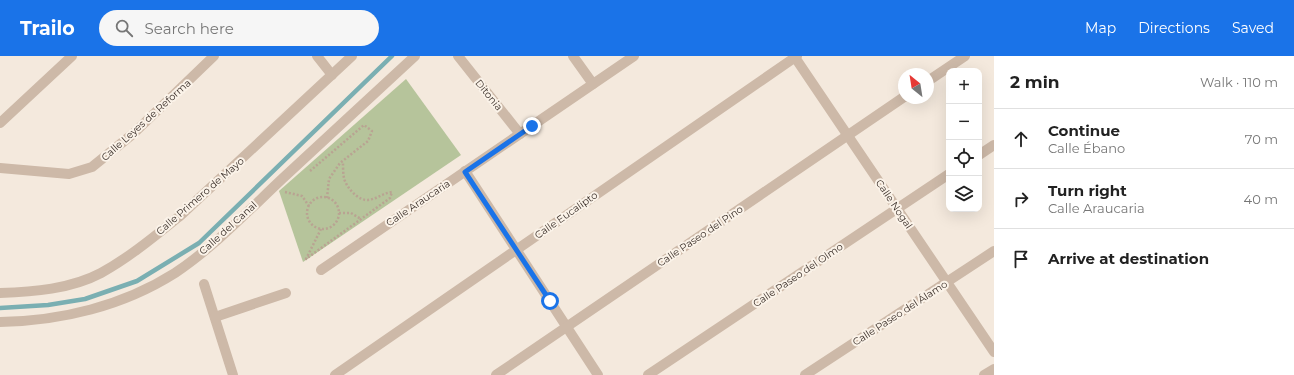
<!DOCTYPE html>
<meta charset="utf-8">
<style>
body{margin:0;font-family:Montserrat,sans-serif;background:#f6f6f6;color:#222}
.controls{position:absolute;right:12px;top:12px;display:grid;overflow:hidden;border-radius:8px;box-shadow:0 4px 16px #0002}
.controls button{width:36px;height:36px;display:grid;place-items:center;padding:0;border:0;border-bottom:1px solid #e0e0e0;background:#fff;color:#222;font:20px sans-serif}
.compass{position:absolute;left:898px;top:12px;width:36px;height:36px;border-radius:50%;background:#fff;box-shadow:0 4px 16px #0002;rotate:330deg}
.stop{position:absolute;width:12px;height:12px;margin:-9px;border:3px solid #1a73e8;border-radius:50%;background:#fff}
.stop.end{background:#1a73e8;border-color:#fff;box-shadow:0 1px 4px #0008}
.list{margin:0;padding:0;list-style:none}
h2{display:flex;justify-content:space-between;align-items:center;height:52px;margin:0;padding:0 16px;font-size:17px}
h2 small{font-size:13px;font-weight:400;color:#767676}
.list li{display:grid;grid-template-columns:26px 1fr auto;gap:12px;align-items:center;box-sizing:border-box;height:60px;padding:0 16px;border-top:1px solid #e0e0e0}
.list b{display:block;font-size:15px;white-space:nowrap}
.list p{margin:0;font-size:13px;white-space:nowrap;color:#767676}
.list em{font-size:13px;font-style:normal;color:#767676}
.icon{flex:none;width:22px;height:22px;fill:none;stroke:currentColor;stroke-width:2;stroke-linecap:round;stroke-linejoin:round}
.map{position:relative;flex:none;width:994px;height:319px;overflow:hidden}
header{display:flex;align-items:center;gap:24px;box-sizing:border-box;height:56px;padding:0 20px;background:#1a73e8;color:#fff}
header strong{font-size:19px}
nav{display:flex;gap:22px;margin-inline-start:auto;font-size:14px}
.search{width:280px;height:36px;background:#f6f6f6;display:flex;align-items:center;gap:10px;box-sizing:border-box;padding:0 14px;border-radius:22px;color:#767676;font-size:15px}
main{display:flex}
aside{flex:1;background:#fff}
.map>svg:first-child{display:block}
</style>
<header>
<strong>Trailo</strong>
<div class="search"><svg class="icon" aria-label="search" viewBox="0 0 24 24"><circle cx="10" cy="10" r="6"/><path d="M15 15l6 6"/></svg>Search here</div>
<nav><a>Map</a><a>Directions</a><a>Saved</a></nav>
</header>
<main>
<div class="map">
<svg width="994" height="319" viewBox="0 0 994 319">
<rect width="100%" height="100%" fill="#f4e9dd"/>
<path fill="#b6c49b" d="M 406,23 L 461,99 L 303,206 L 279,135 Z"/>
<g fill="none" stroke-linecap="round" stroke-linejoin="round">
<path stroke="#7aafb2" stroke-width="4.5" d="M 0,252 L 48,249 L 85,243 L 137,225 L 199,187 L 392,0"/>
<g stroke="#b9a392" stroke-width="2.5" stroke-dasharray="2 2" stroke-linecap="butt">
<path d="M 310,115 L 364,69 L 372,75 L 368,85 L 340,107 L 329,123 L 327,142"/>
<path d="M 285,136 L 302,140 L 309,150"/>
<circle cx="323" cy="157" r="16"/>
<path d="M 339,157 L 351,157 L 361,163"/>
<path d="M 321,173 L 306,203 L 390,142 L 392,136 C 383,137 377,143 368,144 C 358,145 346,131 344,122 C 343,117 343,111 343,106"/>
</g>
<g stroke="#cdb9a8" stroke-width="10">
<path d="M 317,0 L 332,19"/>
<path d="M 458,0 L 520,78"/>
<path d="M 573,0 L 593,28"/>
<path d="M 794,0 L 994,296"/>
<path d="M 928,25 L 965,0"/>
<path d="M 0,67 L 72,0"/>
<path d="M 979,99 L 994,89"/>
<path d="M 0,112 L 69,118 L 92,111 L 134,77 L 214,0"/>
<path d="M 465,115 L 598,319"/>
<path d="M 321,214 L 634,0"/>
<path d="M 204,228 L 233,319"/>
<path d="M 0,237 C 33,236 71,233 101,217 C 130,201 156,179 181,159 L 352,0"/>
<path d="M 215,261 L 286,237"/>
<path d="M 0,266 C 61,265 123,250 175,217 C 214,191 248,155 282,123 C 326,82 371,41 415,0"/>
<path d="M 335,319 L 797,0"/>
<path d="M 496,319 L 904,41"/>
<path d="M 648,319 L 949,118"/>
<path d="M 805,319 L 994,195"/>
<path d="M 984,319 L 994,313"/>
</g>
</g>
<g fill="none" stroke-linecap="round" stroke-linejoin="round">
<path stroke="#1a73e8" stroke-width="5" d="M 532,70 L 465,116 L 550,245"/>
</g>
<g text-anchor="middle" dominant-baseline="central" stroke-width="4" stroke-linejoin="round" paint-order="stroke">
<g font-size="10" fill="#392e28" stroke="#fbf3e9">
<text transform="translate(489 39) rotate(51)">Ditonia</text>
<text transform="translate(146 64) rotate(-42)">Calle Leyes de Reforma</text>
<text transform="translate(200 140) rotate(-41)">Calle Primero de Mayo</text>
<text transform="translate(418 147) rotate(-34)">Calle Araucaria</text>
<text transform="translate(894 148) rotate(56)">Calle Nogal</text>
<text transform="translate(566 159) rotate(-35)">Calle Eucalipto</text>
<text transform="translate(228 172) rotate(-42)">Calle del Canal</text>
<text transform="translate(700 180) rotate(-34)">Calle Paseo del Pino</text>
<text transform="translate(798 219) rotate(-34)">Calle Paseo del Olmo</text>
<text transform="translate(900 257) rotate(-33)">Calle Paseo del Álamo</text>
</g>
</g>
</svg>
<div class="controls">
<button>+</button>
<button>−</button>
<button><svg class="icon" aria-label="locate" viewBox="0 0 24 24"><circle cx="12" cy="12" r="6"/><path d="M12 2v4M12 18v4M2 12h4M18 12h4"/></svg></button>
<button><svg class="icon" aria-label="layers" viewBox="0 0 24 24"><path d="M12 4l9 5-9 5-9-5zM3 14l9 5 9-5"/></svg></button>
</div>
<svg class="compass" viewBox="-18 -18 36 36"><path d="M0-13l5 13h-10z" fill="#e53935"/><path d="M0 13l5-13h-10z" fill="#767676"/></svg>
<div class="stop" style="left:550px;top:245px"></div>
<div class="stop end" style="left:532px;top:70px"></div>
</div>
<aside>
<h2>2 min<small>Walk · 110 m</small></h2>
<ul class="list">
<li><svg class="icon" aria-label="ahead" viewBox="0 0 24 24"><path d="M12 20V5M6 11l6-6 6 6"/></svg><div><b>Continue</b><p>Calle Ébano</p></div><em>70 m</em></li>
<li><svg class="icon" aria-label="right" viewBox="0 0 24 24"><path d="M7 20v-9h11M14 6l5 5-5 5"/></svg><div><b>Turn right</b><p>Calle Araucaria</p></div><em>40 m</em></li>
<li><svg class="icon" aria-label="arrive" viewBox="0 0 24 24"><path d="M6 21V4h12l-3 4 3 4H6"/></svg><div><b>Arrive at destination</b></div></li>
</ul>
</aside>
</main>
